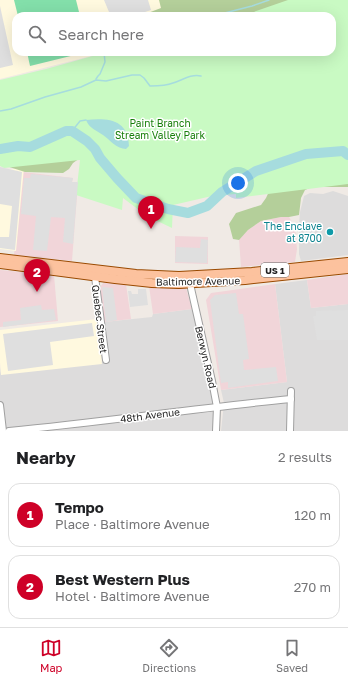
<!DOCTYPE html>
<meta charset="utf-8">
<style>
body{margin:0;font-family:"Golos Text",sans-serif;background:#f2f2f2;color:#202124}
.you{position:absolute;left:238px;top:183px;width:14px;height:14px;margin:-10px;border:3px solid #fff;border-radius:50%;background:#1a73e8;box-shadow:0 0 0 6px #1a73e833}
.badge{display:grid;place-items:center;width:26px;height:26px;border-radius:50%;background:#ce0027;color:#fff;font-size:13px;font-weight:700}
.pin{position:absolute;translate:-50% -33px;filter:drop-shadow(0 1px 2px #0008)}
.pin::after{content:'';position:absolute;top:21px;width:14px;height:12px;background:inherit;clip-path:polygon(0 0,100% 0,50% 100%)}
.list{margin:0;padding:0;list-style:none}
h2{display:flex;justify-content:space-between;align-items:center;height:52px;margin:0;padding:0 16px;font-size:17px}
h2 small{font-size:13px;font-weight:400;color:#757577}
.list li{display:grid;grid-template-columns:26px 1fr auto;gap:12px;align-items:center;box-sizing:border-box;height:64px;margin:0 8px 8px;padding:0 8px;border:1px solid #e0e0e0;border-radius:12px}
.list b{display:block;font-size:15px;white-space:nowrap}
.list p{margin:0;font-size:13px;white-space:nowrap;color:#757577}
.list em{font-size:13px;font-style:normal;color:#757577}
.icon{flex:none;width:22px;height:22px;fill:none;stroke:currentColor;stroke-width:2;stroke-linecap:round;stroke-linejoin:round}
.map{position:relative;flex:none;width:348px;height:431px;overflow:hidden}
.search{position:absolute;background:#fff;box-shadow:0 4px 16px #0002;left:12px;right:12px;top:12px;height:44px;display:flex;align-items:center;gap:10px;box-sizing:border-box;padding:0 14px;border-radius:12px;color:#757577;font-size:15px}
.sheet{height:196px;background:#fff}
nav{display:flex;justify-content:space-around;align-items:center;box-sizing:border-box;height:56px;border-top:1px solid #e0e0e0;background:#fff;font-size:11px;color:#757577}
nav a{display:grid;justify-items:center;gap:2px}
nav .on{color:#ce0027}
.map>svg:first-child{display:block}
</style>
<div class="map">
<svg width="348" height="431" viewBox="0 0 348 431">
<rect width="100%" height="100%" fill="#f0eae5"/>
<g fill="#dddcdc">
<path d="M 333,191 L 348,196 L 348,255 L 301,261 L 299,254 L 299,225 L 300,212 L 304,196 L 310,193 L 323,194 Z"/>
<path d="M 307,280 L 311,308 L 348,304 L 348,431 L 221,431 L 224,403 L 221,390 L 287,382 L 275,284 Z"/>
<path d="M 192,309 L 213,396 L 214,431 L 0,431 L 0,366 L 1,374 L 109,361 L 104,322 L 152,317 L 153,314 Z"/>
</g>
<g fill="#f1d5d9">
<path d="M 23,172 L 73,178 L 72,182 L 78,182 L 72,261 L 14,255 Z"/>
<path d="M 281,217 L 289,217 L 295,227 L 297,249 L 295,262 L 241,267 L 239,239 L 248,230 L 261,221 Z"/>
<path d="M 175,236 L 208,237 L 208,264 L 175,263 Z"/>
<path d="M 0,270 L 54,275 L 58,321 L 0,327 Z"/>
<path d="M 348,274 L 348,304 L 311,308 L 307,280 Z"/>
<path d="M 104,282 L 126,284 L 131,319 L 104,322 L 100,287 Z"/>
<path d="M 275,284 L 287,382 L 221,390 L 206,300 L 211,293 Z"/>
<path d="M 149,286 L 186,288 L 192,309 L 153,314 Z"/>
</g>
<g fill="#fff9df">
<path d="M 0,0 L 288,0 L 237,16 L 16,16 L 16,52 L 107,52 L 0,79 Z"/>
<path d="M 0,168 L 5,170 L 24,168 L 16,251 L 0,249 Z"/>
<path d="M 97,319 L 102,364 L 1,375 L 0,362 L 0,330 Z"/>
</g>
<g fill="#b4cf9a">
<path d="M 159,0 L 318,0 L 316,16 L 140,16 L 161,8 Z"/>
<path d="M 0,155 L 80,158 L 73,163 L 69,169 L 63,173 L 25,172 L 0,164 Z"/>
<path d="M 348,176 L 348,187 L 312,187 L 305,190 L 301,198 L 299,215 L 289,217 L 281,217 L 261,221 L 248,230 L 239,240 L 233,239 L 229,224 L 236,213 L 261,205 L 266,198 L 272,185 Z"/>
</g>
<path fill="#c9fac3" d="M 288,0 L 348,0 L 348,184 L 236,198 L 236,194 L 212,196 L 173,205 L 172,228 L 147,216 L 123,198 L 122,210 L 76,195 L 80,160 L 4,168 L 0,166 L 0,80 L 46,69 L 107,52 L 332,52 L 332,16 L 237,16 L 245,14 L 245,15 Z"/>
<g fill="#83dfaa">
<path d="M 14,0 L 76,0 L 80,16 L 18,16 Z"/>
<path d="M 27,52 L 87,52 L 30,66 Z"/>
</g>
<g fill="#dfdfdf">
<path d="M 104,0 L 148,0 L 151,10 L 133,16 L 124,16 L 116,12 L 109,12 Z"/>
<path d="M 0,6 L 13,65 L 0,68 Z"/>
<path d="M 0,167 L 22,172 L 15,250 L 0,248 L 0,237 L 9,237 L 12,206 L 0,204 Z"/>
<path d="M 31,174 L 73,178 L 72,182 L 78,182 L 73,244 L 63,242 L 65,218 L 51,217 L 47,251 L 33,250 L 36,216 L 21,214 L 24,178 L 30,178 Z"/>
<path d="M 201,239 L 208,240 L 207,263 L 175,262 L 176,247 L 200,248 Z"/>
<path d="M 102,287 L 113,288 L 117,320 L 106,322 Z"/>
<path d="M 138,289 L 146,289 L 148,305 L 130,307 L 128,291 L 131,291 L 132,294 L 138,294 Z"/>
<path d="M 236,293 L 239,314 L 243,314 L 249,359 L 243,360 L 244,370 L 276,367 L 278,381 L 228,388 L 228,382 L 221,383 L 210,300 L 215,295 Z"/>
<path d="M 41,305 L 42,310 L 54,309 L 56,320 L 3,327 L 3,322 L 21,320 L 20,308 Z"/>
<path d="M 348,310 L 348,340 L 317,340 L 313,316 L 316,316 L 316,311 Z"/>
<path d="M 92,323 L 94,336 L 50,342 L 53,365 L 8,371 L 3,334 Z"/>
</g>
<path fill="#a6dcde" d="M 86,120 C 108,118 128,119 129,146 L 126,149 C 117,149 110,140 103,135 C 97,131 89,128 86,120 Z"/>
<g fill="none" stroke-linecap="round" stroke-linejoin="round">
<g stroke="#a6dcde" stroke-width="1.5">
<path d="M 213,16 L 252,6 L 269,0"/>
<path d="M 96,79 L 98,76 L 100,74 L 105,62 L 104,52"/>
<path d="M 0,111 L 11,109 L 45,97 L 81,87 L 96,80 L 106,81 L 132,75 L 140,75 L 144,78 L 150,86 C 158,86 166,86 173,83 C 183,80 190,74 201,76"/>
<path d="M 72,131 L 80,121 L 86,120"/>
</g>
<path stroke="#a6dcde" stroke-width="10" d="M 0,149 L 18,146 L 30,147 L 66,131 L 72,131 L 87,141 L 95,149 L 100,158 L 117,178 L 136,198 L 168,209 L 188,213 L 207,206 L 222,192 L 256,171 L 306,154 L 343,151 L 348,155"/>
<defs>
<g id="minor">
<path d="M 95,277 L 106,360"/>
<path d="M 190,284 L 212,381 L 217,407 L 216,431"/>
<path d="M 0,405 L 3,431"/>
<path d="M 9,431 C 103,422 197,408 291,399"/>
<path d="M 290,431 L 291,391"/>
</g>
<g id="major">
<path d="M 0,258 L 136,274 L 179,276 L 252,272 L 348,262"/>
<path d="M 0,264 L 115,279 L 152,283 L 179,284 L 245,280 L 348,269"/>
</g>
</defs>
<use href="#minor" stroke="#a0a0a0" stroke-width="8"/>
<use href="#major" stroke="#9a4a00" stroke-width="10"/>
<use href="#minor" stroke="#fff" stroke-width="6"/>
<use href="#major" stroke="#fcc29e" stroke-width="8"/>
</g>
<circle fill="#0f9aa8" stroke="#fff" stroke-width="1.5" cx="330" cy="232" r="4"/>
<g text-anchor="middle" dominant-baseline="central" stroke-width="3" stroke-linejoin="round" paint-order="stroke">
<rect fill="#fff" stroke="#626262" stroke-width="1" x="261" y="263" width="28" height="14" rx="3"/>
<g font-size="9" font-weight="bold" fill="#1f1f1f">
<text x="275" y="270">US 1</text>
</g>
<g font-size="10" fill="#187f0b" stroke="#fff">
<text x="160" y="123">Paint Branch<tspan x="160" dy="12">Stream Valley Park</tspan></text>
</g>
<g font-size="10" fill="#0d838f" stroke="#fff" text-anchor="end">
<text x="322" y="226">The Enclave<tspan x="322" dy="12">at 8700</tspan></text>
</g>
<g font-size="10" fill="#1f1f1f" stroke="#fff">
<text transform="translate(198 281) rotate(-1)">Baltimore Avenue</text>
<text transform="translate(100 319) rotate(83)">Quebec Street</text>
<text transform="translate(206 357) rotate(77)">Berwyn Road</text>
<text transform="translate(150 415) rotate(-7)">48th Avenue</text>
</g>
</g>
</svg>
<div class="you"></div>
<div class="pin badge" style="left:151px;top:229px">1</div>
<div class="pin badge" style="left:37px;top:292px">2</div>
<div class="search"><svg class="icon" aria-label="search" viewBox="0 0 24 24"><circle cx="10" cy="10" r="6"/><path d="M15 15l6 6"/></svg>Search here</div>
</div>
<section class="sheet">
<h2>Nearby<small>2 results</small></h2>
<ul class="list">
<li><span class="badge">1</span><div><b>Tempo</b><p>Place · Baltimore Avenue</p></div><em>120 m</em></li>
<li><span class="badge">2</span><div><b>Best Western Plus</b><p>Hotel · Baltimore Avenue</p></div><em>270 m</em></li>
</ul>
</section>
<nav>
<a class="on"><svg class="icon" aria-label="map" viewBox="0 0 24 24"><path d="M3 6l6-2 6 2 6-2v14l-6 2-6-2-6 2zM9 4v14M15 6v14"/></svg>Map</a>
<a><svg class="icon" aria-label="directions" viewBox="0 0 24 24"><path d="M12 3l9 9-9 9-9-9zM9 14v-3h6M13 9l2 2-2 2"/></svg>Directions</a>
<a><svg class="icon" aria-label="saved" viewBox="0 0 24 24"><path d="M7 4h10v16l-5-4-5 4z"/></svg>Saved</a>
</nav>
